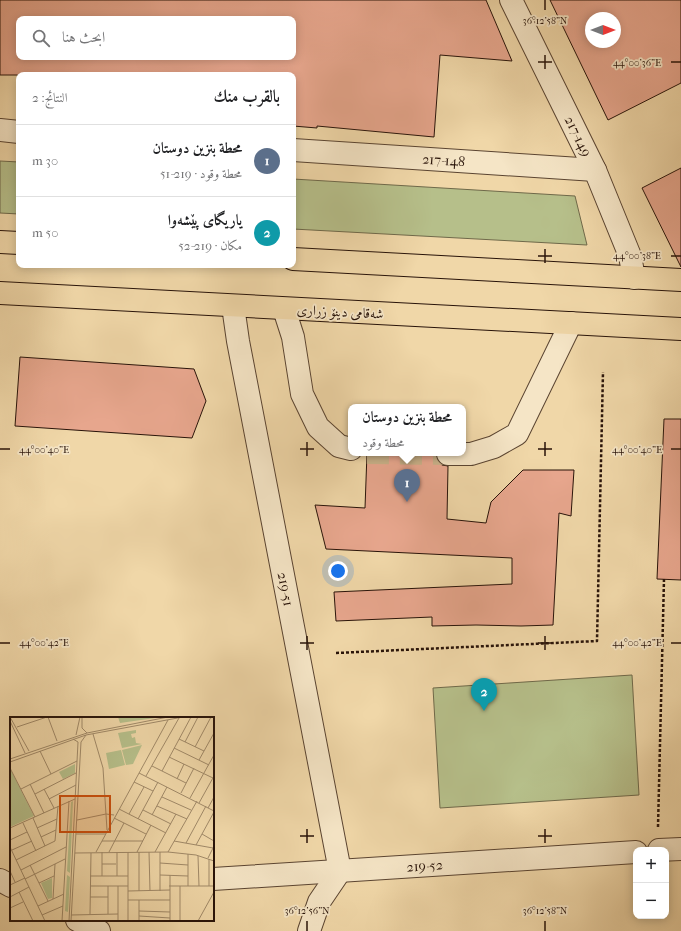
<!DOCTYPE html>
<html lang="ar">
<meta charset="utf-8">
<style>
body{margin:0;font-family:"IM FELL French Canon",Amiri,serif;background:#f2f2f2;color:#202124;direction:rtl}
.controls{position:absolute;right:12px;bottom:12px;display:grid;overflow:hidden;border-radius:8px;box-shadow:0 2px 10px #0003}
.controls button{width:36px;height:36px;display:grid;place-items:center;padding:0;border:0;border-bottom:1px solid #e0e0e0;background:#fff;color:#202124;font:20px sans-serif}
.compass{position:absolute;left:585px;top:12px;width:36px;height:36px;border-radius:50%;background:#fff;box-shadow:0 2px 10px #0003;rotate:90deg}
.you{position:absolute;left:338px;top:571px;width:14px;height:14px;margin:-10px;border:3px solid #fff;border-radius:50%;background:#1a73e8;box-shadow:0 0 0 6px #1a73e833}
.badge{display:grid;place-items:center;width:26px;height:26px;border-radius:50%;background:#7c3aed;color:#fff;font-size:13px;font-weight:700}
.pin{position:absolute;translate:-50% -33px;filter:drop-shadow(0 1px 2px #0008)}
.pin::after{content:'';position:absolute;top:21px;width:14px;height:12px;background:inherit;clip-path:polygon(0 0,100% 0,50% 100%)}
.popup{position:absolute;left:348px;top:404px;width:118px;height:52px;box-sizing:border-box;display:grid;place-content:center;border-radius:8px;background:#fff;filter:drop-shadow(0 1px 3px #0005);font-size:13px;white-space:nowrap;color:#757577}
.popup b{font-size:15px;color:#202124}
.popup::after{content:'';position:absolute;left:50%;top:100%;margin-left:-8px;border:8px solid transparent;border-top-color:#fff}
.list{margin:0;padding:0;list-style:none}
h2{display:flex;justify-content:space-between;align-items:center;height:52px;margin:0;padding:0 16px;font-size:17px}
h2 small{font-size:13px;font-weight:400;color:#757577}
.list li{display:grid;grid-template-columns:26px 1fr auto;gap:12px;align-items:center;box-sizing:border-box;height:72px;padding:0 16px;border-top:1px solid #e0e0e0}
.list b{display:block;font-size:15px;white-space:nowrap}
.list p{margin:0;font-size:13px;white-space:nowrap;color:#757577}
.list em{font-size:13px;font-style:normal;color:#757577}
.icon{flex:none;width:22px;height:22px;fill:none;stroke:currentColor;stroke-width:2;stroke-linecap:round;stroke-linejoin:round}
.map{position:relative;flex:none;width:681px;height:931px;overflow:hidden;direction:ltr}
.search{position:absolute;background:#fff;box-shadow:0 2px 10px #0003;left:16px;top:16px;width:280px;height:44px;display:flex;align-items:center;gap:10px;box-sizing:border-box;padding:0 14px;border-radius:8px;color:#757577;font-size:15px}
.panel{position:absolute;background:#fff;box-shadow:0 2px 10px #0003;left:16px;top:72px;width:280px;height:196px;border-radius:8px;direction:rtl}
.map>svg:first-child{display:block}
</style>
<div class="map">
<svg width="681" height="931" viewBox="0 0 681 931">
<rect width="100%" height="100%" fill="#f0d7a8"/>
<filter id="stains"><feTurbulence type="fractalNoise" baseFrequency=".005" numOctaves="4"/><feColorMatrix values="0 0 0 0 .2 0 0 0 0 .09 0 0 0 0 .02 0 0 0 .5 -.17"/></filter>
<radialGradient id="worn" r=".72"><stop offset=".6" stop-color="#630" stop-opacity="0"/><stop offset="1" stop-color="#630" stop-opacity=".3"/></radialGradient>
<g fill="#b6bf8a" stroke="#6f694a">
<path d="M 0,161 L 19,162 L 19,214 L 0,213 Z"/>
<path d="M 293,179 L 575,196 L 587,245 L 293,229 Z"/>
<path d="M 632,675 L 639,795 L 440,808 L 433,688 Z"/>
</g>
<g fill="#e7a68d" stroke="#281309" fill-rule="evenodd">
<path d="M 0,0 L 486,0 L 512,61 L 440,55 L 434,137 L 317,126 L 317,128 L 293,126 L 293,75 L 0,75 ZM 19,19 L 293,19 L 293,57 L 19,57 Z"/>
<path d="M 550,0 L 681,0 L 681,83 L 608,120 ZM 591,18 L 615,18 L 615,42 L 591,42 Z"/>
<path d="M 681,168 L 681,267 L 642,188 Z"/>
<path d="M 20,357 L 194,369 L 206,401 L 192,438 L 15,426 Z"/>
<path d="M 664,419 L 681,419 L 681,580 L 657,579 Z"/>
<path d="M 367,453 L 436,453 L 437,461 L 442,465 L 448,466 L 447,519 L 486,523 L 491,502 L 523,470 L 574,470 L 571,516 L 559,513 L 553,625 L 521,626 L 476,625 L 432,626 L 432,617 L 336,621 L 334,592 L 512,584 L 512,558 L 326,549 L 315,505 L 365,508 Z"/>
</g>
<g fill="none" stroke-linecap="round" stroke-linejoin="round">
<path stroke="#c8b088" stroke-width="22" stroke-dasharray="22 11" stroke-linecap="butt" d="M 367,453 L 448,454"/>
<defs>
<g id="minor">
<path id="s1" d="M 511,0 L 595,170 L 630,256 L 634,278"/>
<path d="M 0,130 L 19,132"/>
<path id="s2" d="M 293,150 L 595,170"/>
<path id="s3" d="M 233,306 L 238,341 L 340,871 L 319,902 L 309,931"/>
<path d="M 284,309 L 293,337 L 302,394 L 318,427 L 339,446 L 351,449"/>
<path d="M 448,454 L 471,454 L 494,447 L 517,434 L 571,323"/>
<path d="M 659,850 L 681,849"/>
<path id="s4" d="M 213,879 L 636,852"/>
<path d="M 0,880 L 11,886"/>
<path d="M 77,920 L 99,931"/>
</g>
<g id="major">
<path d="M 0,242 L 19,243"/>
<path d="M 293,259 L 681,280"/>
<path d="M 0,293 L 681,329"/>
</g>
</defs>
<use href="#minor" stroke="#5a4431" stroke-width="24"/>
<use href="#major" stroke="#281309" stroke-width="24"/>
<g stroke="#281309" stroke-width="2.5" stroke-dasharray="3 2" stroke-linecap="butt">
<path d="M 336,653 L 597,641 L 603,372"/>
<path d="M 658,827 L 664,579"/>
</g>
<use href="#minor" stroke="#f5e5c6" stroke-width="22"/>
<use href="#major" stroke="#f0d7a8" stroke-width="22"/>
</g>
<path fill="none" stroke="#281309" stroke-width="1.5" d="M 545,0 L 545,10M 545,55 L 545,69M 538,62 L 552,62M 671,62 L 681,62M 545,249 L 545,263M 538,256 L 552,256M 671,256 L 681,256M 307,442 L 307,456M 545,442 L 545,456M 0,449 L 10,449M 300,449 L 314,449M 538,449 L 552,449M 671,449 L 681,449M 307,636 L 307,650M 545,636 L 545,650M 0,643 L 10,643M 300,643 L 314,643M 538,643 L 552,643M 671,643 L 681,643M 307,829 L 307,843M 545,829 L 545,843M 300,836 L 314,836M 538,836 L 552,836M 307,921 L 307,931M 545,921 L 545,931"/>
<g text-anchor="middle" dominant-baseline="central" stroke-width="3.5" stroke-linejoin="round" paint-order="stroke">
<g font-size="14" fill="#281309" stroke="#f5e5c6">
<text stroke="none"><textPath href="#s1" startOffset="152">217-149</textPath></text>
<text stroke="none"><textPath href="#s2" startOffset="151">217-148</textPath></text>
<text transform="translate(340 312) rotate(3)">شەقامی دینۆ زراری</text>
<text stroke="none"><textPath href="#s3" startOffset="288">219-51</textPath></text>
<text stroke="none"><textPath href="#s4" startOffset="212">219-52</textPath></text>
</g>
</g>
<g transform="translate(10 717)">
<rect width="204" height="204" fill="#f0d7a8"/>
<path d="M 108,0 L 145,0 L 145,1 L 110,6 ZM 126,13 L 126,16 L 121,17 L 122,21 L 125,20 L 126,26 L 132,27 L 112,31 L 108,16 ZM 132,28 L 123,47 L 116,48 L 112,33 ZM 111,33 L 115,48 L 99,52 L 96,36 ZM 65,47 L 65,56 L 53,62 L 49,55 ZM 0,51 L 24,99 L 0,110 ZM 63,84 L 60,156 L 57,154 L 61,85 ZM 57,158 L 60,160 L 58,195 L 55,194 ZM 42,161 L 42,181 L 38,182 L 31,166 Z" fill="#b6bf8a"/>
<path fill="none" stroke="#a08968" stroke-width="1" d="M 0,0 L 19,34M 38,0 L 47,24M 72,0 L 72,11 L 77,16M 0,4 L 15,36M 7,10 L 37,0M 83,17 L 93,51 L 97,113M 66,18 L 70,0M 169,22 L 194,34M 175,25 L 188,0M 185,30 L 201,0M 164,31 L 199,48M 30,34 L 41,57M 159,40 L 203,61M 0,42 L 77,16 L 158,0M 189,43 L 204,16M 0,45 L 76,18 L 173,0M 142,49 L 176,66M 0,51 L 25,100M 152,54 L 181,0M 129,56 L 204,94M 136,59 L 169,1M 167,62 L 174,47M 124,65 L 143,74M 20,67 L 34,96M 11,72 L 67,44M 34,72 L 44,91M 171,76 L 184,51M 25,77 L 66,56M 152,80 L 181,93M 180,81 L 204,38M 39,82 L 66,68M 189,86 L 204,59M 147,89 L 177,102M 198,91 L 204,80M 109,92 L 156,116M 133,93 L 161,107M 119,97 L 134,70M 142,98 L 157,70M 23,101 L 35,129M 104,101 L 136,117M 128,102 L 148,65M 67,103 L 96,97 L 104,98M 13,106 L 26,134M 0,111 L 65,82M 27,111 L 47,102M 66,117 L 96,117M 192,117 L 204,124M 31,120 L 46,113M 0,123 L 17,115M 92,124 L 133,124M 164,124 L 203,131M 176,126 L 196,89M 186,128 L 204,95M 0,130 L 35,204M 2,133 L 22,124M 86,135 L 158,3M 99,135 L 114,106M 118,135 L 118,204M 127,135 L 141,108M 129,135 L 129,174M 139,135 L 140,174M 145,135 L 166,97M 150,135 L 150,174M 158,135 L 187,84M 65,136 L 158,135 L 186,138 L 204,144M 178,137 L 178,169M 188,139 L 189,169M 198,141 L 204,129M 199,142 L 199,169M 6,143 L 45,124 L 48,89M 150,146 L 178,148M 92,147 L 106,147M 20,148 L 38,184M 11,153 L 56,130M 0,154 L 5,165M 150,158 L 178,159M 160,158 L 160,204M 80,159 L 118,159M 92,159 L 92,135M 107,159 L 107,135M 15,162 L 55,142M 29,166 L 44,159M 0,168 L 15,161M 80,169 L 118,169M 98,169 L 98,197M 159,169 L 204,169M 118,174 L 160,173M 9,175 L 23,204M 0,180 L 19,170M 80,180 L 98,180M 43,182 L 45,147M 118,183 L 160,183M 28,189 L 54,177M 0,191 L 13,185M 129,194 L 160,195M 80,197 L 81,136M 32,198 L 53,189M 61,198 L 108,197M 129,199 L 160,201M 52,204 L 59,84M 59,204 L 68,25 L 63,22M 61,204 L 71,25 L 76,18M 108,204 L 108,169M 129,204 L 129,183M 170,204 L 170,169M 188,204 L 204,175"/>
<path fill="#cb4e0c" fill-opacity="0.15" stroke="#cb4e0c" stroke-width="2" d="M 50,79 L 100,79 L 100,115 L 50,115 Z"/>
<rect width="204" height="204" fill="none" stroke="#281309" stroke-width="2"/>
</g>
<g font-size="10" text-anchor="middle" fill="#281309" stroke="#f5e5c6" stroke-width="3.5" stroke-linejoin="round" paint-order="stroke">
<text x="545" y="24">36°12'58"N</text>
<text x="637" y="66">44°00'36"E</text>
<text x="637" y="259">44°00'38"E</text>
<text x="44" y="453">44°00'40"E</text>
<text x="637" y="453">44°00'40"E</text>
<text x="44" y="646">44°00'42"E</text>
<text x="637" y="646">44°00'42"E</text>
<text x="307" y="914">36°12'56"N</text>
<text x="545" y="914">36°12'58"N</text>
</g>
<rect width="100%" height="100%" filter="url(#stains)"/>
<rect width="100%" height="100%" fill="url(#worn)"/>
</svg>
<div class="controls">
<button>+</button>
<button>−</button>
</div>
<svg class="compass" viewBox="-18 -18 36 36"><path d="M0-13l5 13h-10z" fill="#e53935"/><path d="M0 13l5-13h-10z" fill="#757577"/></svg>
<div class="you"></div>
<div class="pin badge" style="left:407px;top:502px;background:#5c6f8a">1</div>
<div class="popup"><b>محطة بنزين دوستان</b>محطة وقود</div>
<div class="pin badge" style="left:484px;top:711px;background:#0f9aa8">2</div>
<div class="search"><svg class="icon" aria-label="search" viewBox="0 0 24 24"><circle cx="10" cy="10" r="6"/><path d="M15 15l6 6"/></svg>ابحث هنا</div>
<section class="panel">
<h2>بالقرب منك<small>النتائج: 2</small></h2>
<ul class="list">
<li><span class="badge" style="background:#5c6f8a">1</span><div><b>محطة بنزين دوستان</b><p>محطة وقود · 219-51</p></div><em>30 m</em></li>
<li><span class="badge" style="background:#0f9aa8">2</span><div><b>یاریگای پێشەوا</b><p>مكان · 219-52</p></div><em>50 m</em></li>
</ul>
</section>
</div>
